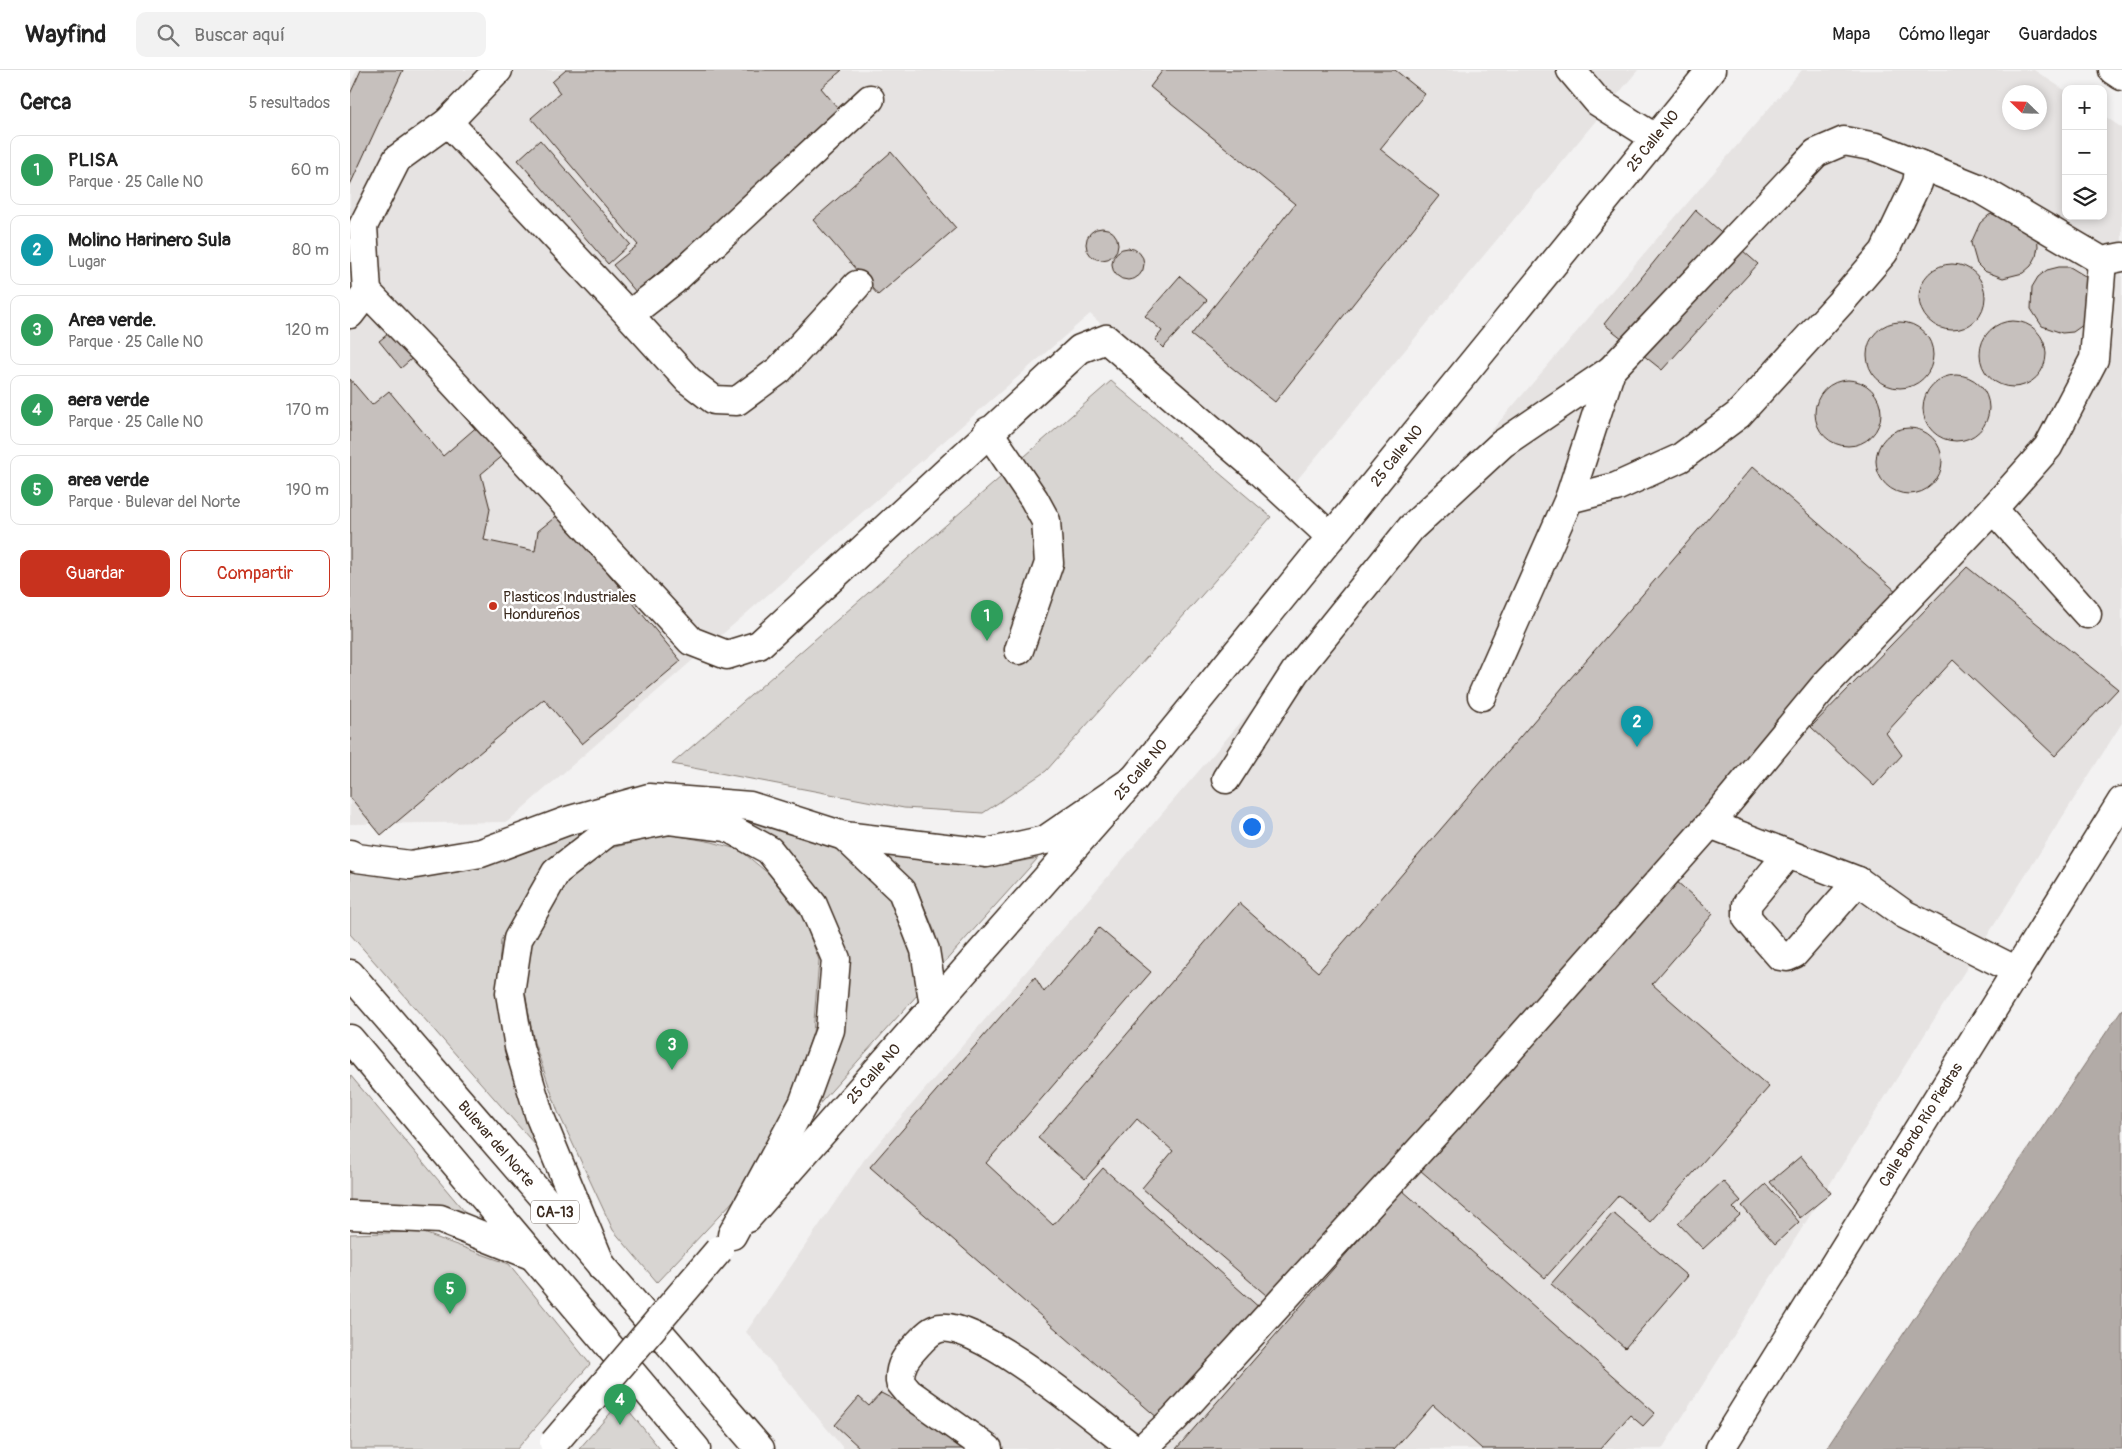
<!DOCTYPE html>
<html lang="es">
<meta charset="utf-8">
<style>
body{margin:0;font-family:Pangolin,sans-serif;background:#f2f2f2;color:#222}
.controls{position:absolute;right:15px;top:15px;display:grid;overflow:hidden;border-radius:10px;box-shadow:0 2px 8px #0003}
.controls button{width:45px;height:45px;display:grid;place-items:center;padding:0;border:0;border-bottom:1px solid #e0e0e0;background:#fff;color:#222;font:25px sans-serif}
.compass{position:absolute;left:1652px;top:15px;width:45px;height:45px;border-radius:50%;background:#fff;box-shadow:0 2px 8px #0003;rotate:293deg}
.you{position:absolute;left:901px;top:756px;width:18px;height:18px;margin:-12px;border:4px solid #fff;border-radius:50%;background:#1a73e8;box-shadow:0 0 0 8px #1a73e833}
.badge{display:grid;place-items:center;width:32px;height:32px;border-radius:50%;background:#c8321e;color:#fff;font-size:16px;font-weight:700}
.pin{position:absolute;translate:-50% -41px;filter:drop-shadow(0 1px 2px #0008)}
.pin::after{content:'';position:absolute;top:26px;width:18px;height:15px;background:inherit;clip-path:polygon(0 0,100% 0,50% 100%)}
.list{margin:0;padding:0;list-style:none}
h2{display:flex;justify-content:space-between;align-items:center;height:65px;margin:0;padding:0 20px;font-size:21px}
h2 small{font-size:16px;font-weight:400;color:#767676}
.list li{display:grid;grid-template-columns:32px 1fr auto;gap:15px;align-items:center;box-sizing:border-box;height:70px;margin:0 10px 10px;padding:0 10px;border:1px solid #e0e0e0;border-radius:10px}
.list b{display:block;font-size:19px;white-space:nowrap}
.list p{margin:0;font-size:16px;white-space:nowrap;color:#767676}
.list em{font-size:16px;font-style:normal;color:#767676}
.actions{display:flex;gap:10px;padding:15px 20px}
.actions a{flex:1;padding:11px 0;border:1px solid #c8321e;border-radius:10px;text-align:center;font-size:18px;color:#c8321e}
.actions .main{background:#c8321e;color:#fff}
.icon{flex:none;width:28px;height:28px;fill:none;stroke:currentColor;stroke-width:2;stroke-linecap:round;stroke-linejoin:round}
.map{position:relative;flex:none;width:1772px;height:1379px;overflow:hidden}
header{display:flex;align-items:center;gap:30px;box-sizing:border-box;height:70px;padding:0 25px;background:#fff;border-bottom:1px solid #e0e0e0}
header strong{font-size:24px}
nav{display:flex;gap:28px;margin-inline-start:auto;font-size:18px}
.search{width:350px;height:45px;background:#f2f2f2;display:flex;align-items:center;gap:12px;box-sizing:border-box;padding:0 18px;border-radius:10px;color:#767676;font-size:19px}
main{display:flex}
aside{flex:1;background:#fff}
.map>svg:first-child{display:block}
</style>
<header>
<strong>Wayfind</strong>
<div class="search"><svg class="icon" aria-label="search" viewBox="0 0 24 24"><circle cx="10" cy="10" r="6"/><path d="M15 15l6 6"/></svg>Buscar aquí</div>
<nav><a>Mapa</a><a>Cómo llegar</a><a>Guardados</a></nav>
</header>
<main>
<aside>
<h2>Cerca<small>5 resultados</small></h2>
<ul class="list">
<li><span class="badge" style="background:#2e9e5b">1</span><div><b>PLISA</b><p>Parque · 25 Calle NO</p></div><em>60 m</em></li>
<li><span class="badge" style="background:#0f9aa8">2</span><div><b>Molino Harinero Sula</b><p>Lugar</p></div><em>80 m</em></li>
<li><span class="badge" style="background:#2e9e5b">3</span><div><b>Area verde.</b><p>Parque · 25 Calle NO</p></div><em>120 m</em></li>
<li><span class="badge" style="background:#2e9e5b">4</span><div><b>aera verde</b><p>Parque · 25 Calle NO</p></div><em>170 m</em></li>
<li><span class="badge" style="background:#2e9e5b">5</span><div><b>area verde</b><p>Parque · Bulevar del Norte</p></div><em>190 m</em></li>
</ul>
<div class="actions"><a class="main">Guardar</a><a>Compartir</a></div>
</aside>
<div class="map">
<svg width="1772" height="1379" viewBox="0 0 1772 1379">
<rect width="100%" height="100%" fill="#f3f2f2"/>
<filter id="ink" filterUnits="userSpaceOnUse"><feTurbulence type="fractalNoise" baseFrequency=".02" numOctaves="2"/><feDisplacementMap in="SourceGraphic" scale="10" xChannelSelector="R" yChannelSelector="G"/><feConvolveMatrix kernelMatrix="1 2 1 2 8 2 1 2 1" color-interpolation-filters="sRGB"/></filter>
<g filter="url(#ink)">
<g fill="#e6e3e2" fill-rule="evenodd">
<path d="M 7,0 L 1288,0 L 937,422 L 740,244 L 157,752 L 0,754 L 0,15 Z"/>
<path d="M 1452,0 L 1684,0 L 1716,21 L 1716,146 L 1753,146 L 1753,45 L 1772,58 L 1772,653 L 1312,1379 L 494,1379 L 396,1262 L 514,1090 ZM 1660,22 L 1690,22 L 1690,52 L 1660,52 Z"/>
</g>
<g fill="#d8d5d2" stroke="#8a8078">
<path d="M 761,311 L 921,447 L 696,701 L 633,743 L 554,738 L 322,694 Z"/>
<path d="M 387,748 L 402,751 L 490,780 L 540,829 L 561,881 L 569,923 L 464,1040 L 494,962 L 498,882 L 474,826 Z"/>
<path d="M 244,757 L 192,797 L 151,870 L 147,926 L 194,1085 L 0,864 L 0,799 L 9,803 L 49,808 L 122,800 L 223,762 Z"/>
<path d="M 318,764 L 362,772 L 390,780 L 419,804 L 453,848 L 469,890 L 463,963 L 440,1027 L 386,1128 L 307,1212 L 263,1160 L 208,1042 L 184,972 L 174,919 L 181,873 L 214,813 L 261,778 Z"/>
<path d="M 533,783 L 635,798 L 688,788 L 592,895 L 584,860 L 564,812 Z"/>
<path d="M 0,1005 L 115,1142 L 95,1136 L 0,1131 Z"/>
<path d="M 71,1162 L 159,1194 L 240,1294 L 167,1379 L 0,1379 L 0,1164 Z"/>
<path d="M 271,1331 L 310,1379 L 229,1379 Z"/>
</g>
<path fill="#b2aba7" stroke="#827770" d="M 1772,939 L 1772,1379 L 1476,1379 Z"/>
<g fill="#c6c0bd" stroke="#3b2a1e">
<path d="M 11,0 L 53,0 L 0,115 L 0,24 Z"/>
<path d="M 216,0 L 492,0 L 471,18 L 493,44 L 286,222 L 263,195 L 288,175 L 181,48 L 210,23 L 202,12 Z"/>
<path d="M 813,0 L 1045,0 L 1075,24 L 1030,79 L 1089,126 L 925,332 L 841,265 L 945,134 L 800,17 Z"/>
<path d="M 190,70 L 280,174 L 258,194 L 168,90 Z"/>
<path d="M 541,82 L 606,158 L 528,225 L 463,150 Z"/>
<path d="M 1346,140 L 1408,194 L 1312,300 L 1254,254 Z"/>
<path d="M 1650,142 L 1687,164 L 1688,176 L 1686,187 L 1681,196 L 1673,203 L 1653,208 L 1634,201 L 1627,194 L 1621,173 L 1630,153 L 1639,145 Z"/>
<circle cx="752" cy="174" r="16"/>
<circle cx="778" cy="194" r="16"/>
<circle cx="1602" cy="227" r="33"/>
<path d="M 1709,197 L 1720,197 L 1740,209 L 1740,250 L 1723,262 L 1712,263 L 1692,256 L 1681,239 L 1682,217 L 1688,207 L 1697,200 Z"/>
<path d="M 830,206 L 857,230 L 813,278 L 805,270 L 812,261 L 795,246 Z"/>
<circle cx="1663" cy="284" r="33"/>
<circle cx="1550" cy="285" r="33"/>
<path d="M 43,260 L 65,286 L 51,298 L 29,271 Z"/>
<circle cx="1606" cy="338" r="33"/>
<path d="M 0,309 L 22,335 L 39,321 L 93,386 L 130,354 L 155,384 L 131,404 L 140,439 L 134,470 L 185,481 L 188,461 L 209,444 L 331,591 L 232,674 L 194,629 L 31,765 L 0,727 Z"/>
<circle cx="1498" cy="343" r="33"/>
<circle cx="1559" cy="391" r="33"/>
<path d="M 1403,396 L 1547,522 L 931,1238 L 792,1118 L 823,1081 L 787,1049 L 735,1109 L 688,1068 L 889,833 L 968,902 Z"/>
<path d="M 1617,497 L 1768,619 L 1705,686 L 1603,590 L 1536,663 L 1552,685 L 1524,716 L 1461,657 Z"/>
<path d="M 1325,810 L 1363,844 L 1302,914 L 1419,1017 L 1300,1152 L 1269,1125 L 1195,1208 L 1070,1100 Z"/>
<path d="M 749,858 L 801,902 L 636,1093 L 703,1155 L 753,1098 L 912,1240 L 809,1349 L 520,1097 L 685,907 L 694,922 Z"/>
<path d="M 1451,1086 L 1481,1123 L 1450,1148 L 1420,1112 Z"/>
<path d="M 1373,1111 L 1391,1131 L 1383,1138 L 1390,1145 L 1353,1179 L 1328,1153 Z"/>
<path d="M 1416,1114 L 1449,1152 L 1425,1174 L 1392,1136 Z"/>
<path d="M 1052,1120 L 1305,1343 L 1293,1356 L 1280,1345 L 1250,1379 L 1132,1379 L 1083,1335 L 1044,1379 L 826,1379 Z"/>
<path d="M 1263,1143 L 1337,1206 L 1275,1278 L 1201,1214 Z"/>
<path d="M 531,1323 L 562,1339 L 638,1379 L 511,1379 L 485,1355 L 509,1327 L 519,1336 Z"/>
</g>
<g fill="none" stroke-linecap="round" stroke-linejoin="round">
<defs>
<g id="minor">
<path d="M 1221,0 L 1248,32 L 1305,68"/>
<path d="M 1763,0 L 1772,6"/>
<path d="M 98,52 L 279,245 L 323,211 L 520,29"/>
<path d="M 17,222 L 75,282 L 341,571 L 377,585 L 409,575 L 730,279 L 756,269 L 912,403 L 981,467"/>
<path d="M 0,244 L 17,222 L 13,156 L 47,89 L 98,52 L 148,0"/>
<path d="M 279,245 L 338,310 L 364,330 L 387,331 L 429,300 L 507,215"/>
<path d="M 638,361 L 684,429 L 696,451 L 699,493 L 669,580"/>
<path d="M 1219,429 L 1266,417 L 1330,388 L 1388,345 L 1490,233 L 1534,182 L 1567,113 L 1570,95"/>
<path d="M 1643,439 L 1737,544"/>
<path d="M 1132,626 L 1219,429 L 1261,300 L 1466,83 L 1494,71 L 1526,77 L 1628,118 L 1752,191 L 1772,187"/>
<path d="M 876,709 L 945,602 L 1061,458 L 1152,374 L 1261,300"/>
<path d="M 1360,754 L 1508,811 L 1554,844 L 1667,901"/>
<path d="M 1438,784 L 1397,834 L 1397,848 L 1430,886 L 1437,887 L 1444,884 L 1508,811"/>
<path d="M 638,1379 L 559,1323 L 550,1312 C 549,1294 557,1286 569,1273 C 575,1267 580,1260 590,1258 C 630,1251 748,1352 784,1379"/>
<path d="M 792,1379 L 824,1349 L 1100,1047 L 1360,754 L 1475,615 L 1643,439 L 1698,377 L 1744,289 L 1752,191"/>
<path d="M 1370,1379 L 1772,731"/>
</g>
<path id="major" d="M 397,1148 L 784,709 L 1361,0"/>
<g id="highway">
<path d="M 494,766 L 552,821 L 575,880 L 584,936"/>
<path d="M 0,784 L 7,788 L 60,795 L 131,783 L 217,751 L 299,728 L 400,736 L 494,766 L 637,783 L 695,770 L 784,709"/>
<path d="M 0,904 L 410,1379"/>
<path d="M 0,969 L 346,1379"/>
<path d="M 0,1145 L 90,1149 L 181,1185"/>
<path d="M 252,1197 L 190,1047 L 169,977 L 160,923 L 168,869 L 206,802 L 258,762 L 319,750 L 377,757 L 419,780 L 463,835 L 486,889 L 480,960 L 453,1034 L 382,1165"/>
</g>
</defs>
<use href="#minor" stroke="#3b2a1e" stroke-width="31"/>
<use href="#major" stroke="#3b2a1e" stroke-width="31"/>
<use href="#highway" stroke="#3b2a1e" stroke-width="31"/>
<use href="#minor" stroke="#fff" stroke-width="28"/>
<use href="#major" stroke="#fff" stroke-width="28"/>
<use href="#highway" stroke="#fff" stroke-width="28"/>
<defs>
<path id="major-bridge" d="M 204,1373 L 369,1180"/>
</defs>
<use href="#major-bridge" stroke="#3b2a1e" stroke-width="31" stroke-linecap="butt"/>
<use href="#major-bridge" stroke="#fff" stroke-width="28"/>
</g>
</g>
<circle fill="#c8321e" stroke="#fff" stroke-width="2" cx="143" cy="536" r="5"/>
<g text-anchor="middle" dominant-baseline="central" stroke-width="5" stroke-linejoin="round" paint-order="stroke">
<rect fill="#fff" stroke="#766a62" stroke-width="1" x="181" y="1130.5" width="48" height="23" rx="4"/>
<g font-size="14" font-weight="bold" fill="#3b2a1e">
<text x="205" y="1142">CA-13</text>
</g>
<g font-size="15" fill="#3b2a1e" stroke="#fff">
<text transform="translate(1303 71) rotate(-51)">25 Calle NO</text>
<text transform="translate(1047 386) rotate(-51)">25 Calle NO</text>
<text transform="translate(791 700) rotate(-50)">25 Calle NO</text>
<text transform="translate(524 1004) rotate(-49)">25 Calle NO</text>
<text transform="translate(1571 1055) rotate(-58)">Calle Bordo Río Piedras</text>
<text transform="translate(146 1074) rotate(49)">Bulevar del Norte</text>
</g>
<g font-size="15" fill="#3b2a1e" stroke="#fff" text-anchor="start">
<text x="153" y="527">Plasticos Industriales<tspan x="153" dy="17">Hondureños</tspan></text>
</g>
</g>
</svg>
<div class="controls">
<button>+</button>
<button>−</button>
<button><svg class="icon" aria-label="layers" viewBox="0 0 24 24"><path d="M12 4l9 5-9 5-9-5zM3 14l9 5 9-5"/></svg></button>
</div>
<svg class="compass" viewBox="-18 -18 36 36"><path d="M0-13l5 13h-10z" fill="#e53935"/><path d="M0 13l5-13h-10z" fill="#767676"/></svg>
<div class="you"></div>
<div class="pin badge" style="left:637px;top:571px;background:#2e9e5b">1</div>
<div class="pin badge" style="left:1287px;top:677px;background:#0f9aa8">2</div>
<div class="pin badge" style="left:322px;top:1000px;background:#2e9e5b">3</div>
<div class="pin badge" style="left:270px;top:1355px;background:#2e9e5b">4</div>
<div class="pin badge" style="left:100px;top:1244px;background:#2e9e5b">5</div>
</div>
</main>
